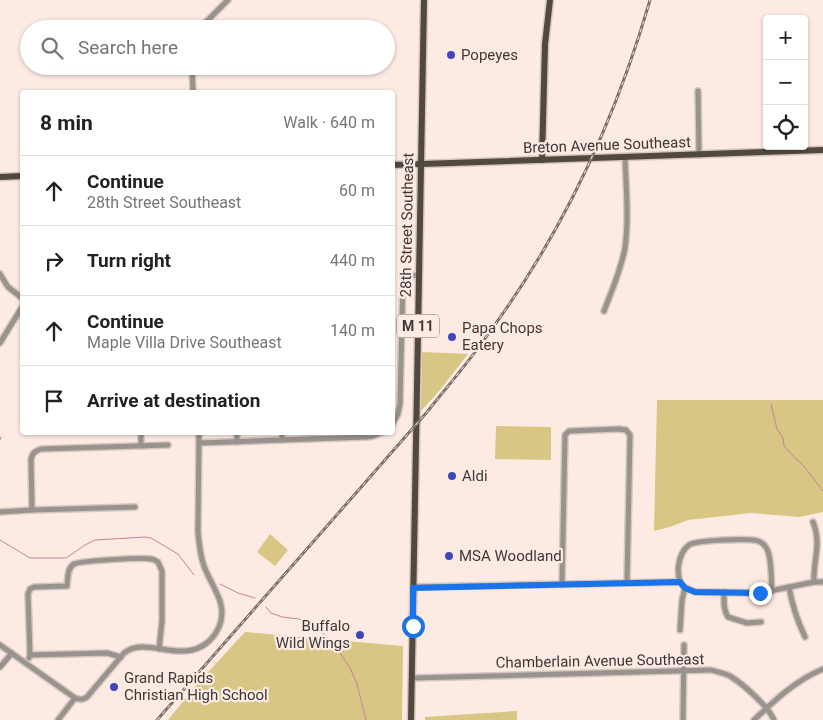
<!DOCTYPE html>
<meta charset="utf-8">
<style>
body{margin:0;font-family:Roboto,sans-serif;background:#f2f2f2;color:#222}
.controls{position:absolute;right:15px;top:15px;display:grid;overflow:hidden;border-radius:5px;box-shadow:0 1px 4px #0004}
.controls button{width:45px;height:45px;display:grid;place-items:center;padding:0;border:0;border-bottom:1px solid #e0e0e0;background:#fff;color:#222;font:25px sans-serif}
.stop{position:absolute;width:15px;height:15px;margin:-11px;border:4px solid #1a73e8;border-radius:50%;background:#fff}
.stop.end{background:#1a73e8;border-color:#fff;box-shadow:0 1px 5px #0008}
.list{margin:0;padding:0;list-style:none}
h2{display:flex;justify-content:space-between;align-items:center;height:65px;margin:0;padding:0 20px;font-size:21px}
h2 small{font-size:16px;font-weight:400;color:#767676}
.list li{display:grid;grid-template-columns:32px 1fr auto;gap:15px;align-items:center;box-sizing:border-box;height:70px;padding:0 20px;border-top:1px solid #e0e0e0}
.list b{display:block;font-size:19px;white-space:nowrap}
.list p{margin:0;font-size:16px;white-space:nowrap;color:#767676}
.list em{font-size:16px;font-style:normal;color:#767676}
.icon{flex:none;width:28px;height:28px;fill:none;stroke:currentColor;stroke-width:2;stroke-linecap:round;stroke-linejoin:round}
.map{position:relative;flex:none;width:823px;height:720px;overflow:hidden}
.search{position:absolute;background:#fff;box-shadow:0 1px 4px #0004;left:20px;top:20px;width:375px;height:55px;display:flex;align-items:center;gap:12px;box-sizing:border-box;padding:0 18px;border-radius:28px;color:#767676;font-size:19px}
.panel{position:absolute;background:#fff;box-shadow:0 1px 4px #0004;left:20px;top:90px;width:375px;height:345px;border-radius:5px}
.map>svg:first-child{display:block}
</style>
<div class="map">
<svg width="823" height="720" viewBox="0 0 823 720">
<rect width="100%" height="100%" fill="#fdebe3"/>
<g fill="#d8c684">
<path d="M 422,352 L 468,354 L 440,390 L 421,411 Z"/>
<path d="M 657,400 L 823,400 L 823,512 L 800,517 L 751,513 L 688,520 L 670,527 L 654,531 Z"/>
<path d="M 496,426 L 551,427 L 551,460 L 495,459 Z"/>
<path d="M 270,534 L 288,550 L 275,566 L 257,552 Z"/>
<path d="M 245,632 L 403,646 L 402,720 L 168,720 L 198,683 Z"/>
<path d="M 517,711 L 517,720 L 425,720 L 425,717 Z"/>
</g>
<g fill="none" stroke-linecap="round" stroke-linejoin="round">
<g stroke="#c6809f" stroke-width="1">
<path d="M 771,404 L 777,429 L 783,438 L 784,446 L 795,458 L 803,465 L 823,491"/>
<path d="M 0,440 L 1,437"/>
<path d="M 0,540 L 30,558 L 66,558 L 85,545 L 95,540 L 145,537 L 151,538 L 178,554 L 194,575"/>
<path d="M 220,584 L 238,593 L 255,598"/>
<path d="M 266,607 L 271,613 L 282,617 L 299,619 L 317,627 L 336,647 L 350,668 L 357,684 L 366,720"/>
</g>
<defs>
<g id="minor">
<path d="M 199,29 L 228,0"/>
<path d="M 192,66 L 193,92"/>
<path d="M 698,91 L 699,155"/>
<path d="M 0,274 L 8,287 L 22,298"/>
<path d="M 604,311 C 612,290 621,270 625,248 C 629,218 626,187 625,157"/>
<path d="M 0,343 L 22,307"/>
<path d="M 392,425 L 398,414 L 400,404 L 403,279 L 406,276 L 419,275"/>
<path d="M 141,432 L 141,446"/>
<path d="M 282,440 L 282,432"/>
<path d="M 237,442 L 237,432"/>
<path d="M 199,443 L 367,437 L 373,436 L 383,432"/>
<path d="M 32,510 L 31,460 C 32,453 35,451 41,449 L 168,445"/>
<path d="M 0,512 L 32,510 L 135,507"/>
<path d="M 813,522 C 822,544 813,560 814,582"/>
<path d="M 562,584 L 565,435 L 569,431 L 619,429 L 626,430 L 630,435 L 627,582"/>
<path d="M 413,587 L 680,582"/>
<path d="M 789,587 C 792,605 797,620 805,637"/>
<path d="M 772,591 C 771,579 772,559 767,549 C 765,545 761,542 758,541 C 750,538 696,540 689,545 C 678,553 674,577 684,587 C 687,589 691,590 695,592 L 760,593 L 814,582 L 823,582"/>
<path d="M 724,592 C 724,600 723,610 728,617 L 747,623 L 761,622"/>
<path d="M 680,630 L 682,600 L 685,588"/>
<path d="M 0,645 L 75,698 C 80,700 83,700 87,697 L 124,653 C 146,635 181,665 208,642 C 213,638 216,633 219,627 C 229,604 211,586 204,566 C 200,555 199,544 198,532 L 199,432"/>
<path d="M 30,655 L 28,594 L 30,589 L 34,587 L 67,586 C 68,578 67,568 74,564 C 80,561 143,557 151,559 C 154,559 156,561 158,562 L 162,571 L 162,621 L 159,649"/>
<path d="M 29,658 L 30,655 L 107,653 L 121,657"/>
<path d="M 0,667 L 12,653"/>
<path d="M 412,678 L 711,670 C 717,672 724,673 730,676 C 743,684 768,706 774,720"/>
<path d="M 58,720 L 75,698"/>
<path d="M 683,720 L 684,645"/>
<path d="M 754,720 C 775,700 796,680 823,669"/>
</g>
<g id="major">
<path d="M 542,160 L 545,44 L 550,0"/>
<path d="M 392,165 L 823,150"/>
<path d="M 0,177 L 22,176"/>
<path d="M 411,720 L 424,0"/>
</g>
</defs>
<use href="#minor" stroke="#d7c7c0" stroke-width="8"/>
<use href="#major" stroke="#d7c7c0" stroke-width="9"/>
<use href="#minor" stroke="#98938d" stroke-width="5"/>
<use href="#major" stroke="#514940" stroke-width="6"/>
<defs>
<path id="rail" d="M 157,720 L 427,412 C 447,387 468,363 486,337 C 561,236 615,121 650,0"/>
</defs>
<use href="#rail" stroke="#7b716d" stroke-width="3"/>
<use href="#rail" stroke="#fdebe3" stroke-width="1" stroke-dasharray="4" stroke-linecap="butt"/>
</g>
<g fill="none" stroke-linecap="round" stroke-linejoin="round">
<path stroke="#1a73e8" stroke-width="6" d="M 413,626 L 413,588 L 680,582 L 685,588 L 695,592 L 760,593"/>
</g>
<g fill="#3f47bb" stroke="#fdebe3" stroke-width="2">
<circle cx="451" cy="55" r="5"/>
<circle cx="452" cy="337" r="5"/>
<circle cx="452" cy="476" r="5"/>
<circle cx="449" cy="556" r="5"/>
<circle cx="360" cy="635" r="5"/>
<circle cx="114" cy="687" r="5"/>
</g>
<g text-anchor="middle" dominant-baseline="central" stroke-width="4.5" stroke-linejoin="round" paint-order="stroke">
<rect fill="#fdebe3" stroke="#786e6a" stroke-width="1" x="397" y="314.5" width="42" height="23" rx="4"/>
<g font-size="14" font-weight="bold" fill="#3f3836">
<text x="418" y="326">M 11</text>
</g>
<g font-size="15" fill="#3f3836" stroke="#fdebe3" text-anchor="start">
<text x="461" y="55">Popeyes</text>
<text x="462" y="328">Papa Chops<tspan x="462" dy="17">Eatery</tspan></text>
<text x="462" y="476">Aldi</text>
<text x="459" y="556">MSA Woodland</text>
<text x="350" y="626" text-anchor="end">Buffalo<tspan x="350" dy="17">Wild Wings</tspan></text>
<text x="124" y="678">Grand Rapids<tspan x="124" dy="17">Christian High School</tspan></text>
</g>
<g font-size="15" fill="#3f3836" stroke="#fdebe3">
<text transform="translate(607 145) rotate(-2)">Breton Avenue Southeast</text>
<text transform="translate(407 225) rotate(-89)">28th Street Southeast</text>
<text transform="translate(600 661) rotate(-1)">Chamberlain Avenue Southeast</text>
</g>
</g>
</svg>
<div class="controls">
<button>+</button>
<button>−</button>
<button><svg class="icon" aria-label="locate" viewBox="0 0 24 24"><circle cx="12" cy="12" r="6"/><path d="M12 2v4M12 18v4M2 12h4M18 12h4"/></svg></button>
</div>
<div class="stop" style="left:413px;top:626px"></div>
<div class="stop end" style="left:760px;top:593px"></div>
<div class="search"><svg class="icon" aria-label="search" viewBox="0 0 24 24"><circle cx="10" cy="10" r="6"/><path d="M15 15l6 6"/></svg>Search here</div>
<section class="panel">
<h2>8 min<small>Walk · 640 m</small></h2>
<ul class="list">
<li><svg class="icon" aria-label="ahead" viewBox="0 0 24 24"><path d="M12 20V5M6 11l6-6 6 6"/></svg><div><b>Continue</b><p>28th Street Southeast</p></div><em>60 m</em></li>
<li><svg class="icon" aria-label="right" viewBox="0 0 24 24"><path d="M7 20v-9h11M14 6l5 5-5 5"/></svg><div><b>Turn right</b></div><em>440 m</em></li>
<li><svg class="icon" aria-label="ahead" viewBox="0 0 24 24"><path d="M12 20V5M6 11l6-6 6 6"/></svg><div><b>Continue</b><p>Maple Villa Drive Southeast</p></div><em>140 m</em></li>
<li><svg class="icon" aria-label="arrive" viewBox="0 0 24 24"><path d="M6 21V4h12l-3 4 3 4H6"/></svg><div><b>Arrive at destination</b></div></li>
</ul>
</section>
</div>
